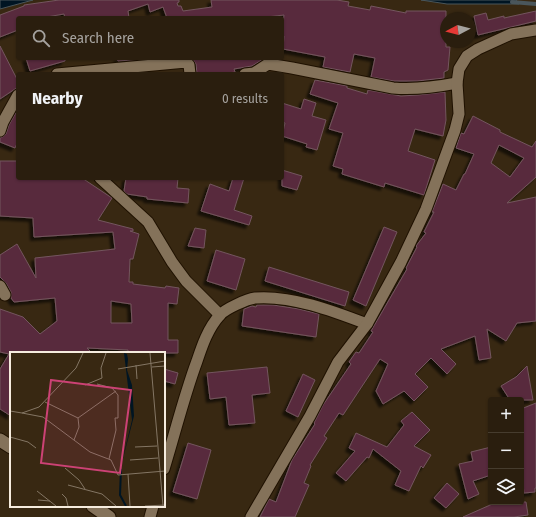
<!DOCTYPE html>
<meta charset="utf-8">
<style>
body{margin:0;font-family:"Fira Sans Condensed",sans-serif;background:#362b1c;color:#f1f3f6}
.controls{position:absolute;right:12px;bottom:12px;display:grid;overflow:hidden;border-radius:4px;box-shadow:0 1px 3px #0004}
.controls button{width:36px;height:36px;display:grid;place-items:center;padding:0;border:0;border-bottom:1px solid #463c2e;background:#2a1e0e;color:#f1f3f6;font:20px sans-serif}
.compass{position:absolute;left:440px;top:12px;width:36px;height:36px;border-radius:50%;background:#2a1e0e;box-shadow:0 1px 3px #0004;rotate:263deg}
.list{margin:0;padding:0;list-style:none}
h2{display:flex;justify-content:space-between;align-items:center;height:52px;margin:0;padding:0 16px;font-size:17px}
h2 small{font-size:13px;font-weight:400;color:#a5a29e}
.icon{flex:none;width:22px;height:22px;fill:none;stroke:currentColor;stroke-width:2;stroke-linecap:round;stroke-linejoin:round}
.map{position:relative;flex:none;width:536px;height:517px;overflow:hidden}
.search{position:absolute;background:#2a1e0e;box-shadow:0 1px 3px #0004;left:16px;top:16px;width:268px;height:44px;display:flex;align-items:center;gap:10px;box-sizing:border-box;padding:0 14px;border-radius:4px;color:#a5a29e;font-size:15px}
.panel{position:absolute;background:#2a1e0e;box-shadow:0 1px 3px #0004;left:16px;top:72px;width:268px;height:108px;border-radius:4px}
.map>svg:first-child{display:block}
</style>
<div class="map">
<svg width="536" height="517" viewBox="0 0 536 517">
<defs>
<filter id="shadow"><feDropShadow dx="-3.5" dy="3.5" stdDeviation="1" flood-color="#0009"/></filter>
</defs>
<rect width="100%" height="100%" fill="#382812"/>
<g fill="#001523" stroke="#4a565b">
<path d="M 0,0 L 33,0 L 0,9 Z"/>
<path d="M 421,0 L 516,0 L 519,4 L 447,4 Z"/>
</g>
<g fill="none" stroke-linecap="round" stroke-linejoin="round">
<path stroke="#4a565b" stroke-width="4" d="M 512,2 L 536,4"/>
</g>
<g fill="#592b3c" stroke="#73555e" fill-rule="evenodd" filter="url(#shadow)">
<path d="M 59,0 L 179,0 L 179,2 L 177,3 L 178,6 L 181,6 L 183,11 L 212,7 L 211,0 L 337,0 L 349,2 L 348,6 L 370,10 L 371,6 L 406,13 L 406,11 L 446,11 L 446,47 L 450,47 L 448,70 L 444,72 L 444,78 L 417,81 L 394,81 L 371,77 L 375,58 L 354,54 L 350,72 L 323,67 L 325,57 L 283,49 L 284,36 L 282,36 L 284,15 L 258,18 L 167,18 L 163,7 L 150,12 L 148,4 L 128,11 L 129,18 L 65,18 L 64,14 L 41,18 L 18,18 L 18,30 L 0,37 L 0,15 L 24,6 L 24,5 Z"/>
<path d="M 536,11 L 536,21 L 478,35 L 474,16 L 486,13 L 488,20 L 504,16 L 504,18 Z"/>
<path d="M 0,46 L 18,81 L 18,87 L 0,99 Z"/>
<path d="M 26,58 L 65,58 L 65,61 L 30,71 Z"/>
<path d="M 117,58 L 144,58 L 144,59 L 118,61 Z"/>
<path d="M 192,58 L 263,58 L 263,59 L 252,66 L 234,69 L 235,72 L 223,74 L 197,74 L 196,64 Z"/>
<path d="M 315,80 L 347,86 L 347,88 L 367,94 L 368,90 L 401,96 L 418,95 L 445,92 L 446,120 L 443,136 L 415,129 L 408,151 L 435,160 L 424,195 L 385,183 L 384,187 L 342,174 L 343,169 L 333,166 L 343,133 L 329,129 L 338,103 L 310,94 Z"/>
<path d="M 304,99 L 316,103 L 312,116 L 326,120 L 317,150 L 306,147 L 307,144 L 282,136 L 285,123 L 282,122 L 282,103 L 301,109 Z"/>
<path d="M 18,109 L 18,141 L 15,148 L 0,142 L 0,138 L 4,136 L 6,134 L 9,125 Z"/>
<path d="M 473,116 L 500,130 L 500,132 L 532,147 L 536,141 L 536,177 L 507,203 L 536,197 L 536,321 L 517,323 L 506,341 L 487,329 L 491,358 L 479,360 L 475,336 L 441,349 L 456,364 L 447,374 L 431,358 L 415,374 L 428,387 L 414,401 L 404,391 L 383,404 L 376,391 L 388,364 L 380,359 L 343,415 L 339,413 L 324,436 L 327,438 L 310,465 L 311,466 L 304,483 L 309,485 L 295,517 L 260,517 L 269,499 L 276,502 L 292,460 L 315,424 L 314,423 L 323,405 L 351,364 L 349,362 L 356,352 L 359,353 L 373,332 L 371,331 L 407,269 L 406,268 L 417,247 L 416,246 L 426,233 L 424,232 L 434,212 L 432,212 L 443,184 L 456,190 L 464,174 L 465,174 L 474,154 L 456,148 L 461,133 L 464,134 ZM 499,145 L 524,158 L 510,177 L 491,163 Z"/>
<path d="M 0,161 L 18,161 L 18,178 L 82,178 L 112,198 L 98,220 L 133,229 L 133,231 L 130,231 L 139,234 L 133,259 L 130,259 L 129,282 L 133,282 L 133,284 L 165,288 L 166,286 L 179,288 L 177,304 L 168,303 L 168,340 L 178,340 L 178,353 L 128,353 L 128,350 L 87,348 L 92,353 L 11,353 L 11,416 L 0,409 L 0,369 L 9,354 L 0,352 L 0,309 L 23,317 L 40,334 L 57,321 L 55,298 L 14,302 L 11,298 L 11,292 L 6,283 L 0,277 L 0,255 L 17,244 L 36,278 L 35,258 L 115,249 L 113,232 L 34,237 L 33,218 L 0,216 ZM 111,301 L 131,304 L 132,323 L 111,323 Z"/>
<path d="M 282,170 L 302,176 L 297,190 L 282,186 Z"/>
<path d="M 126,178 L 178,178 L 177,188 L 189,189 L 188,203 L 147,199 L 147,197 L 127,194 L 124,191 Z"/>
<path d="M 233,178 L 244,178 L 234,210 L 252,216 L 249,225 L 201,211 L 210,184 L 229,191 Z"/>
<path d="M 384,227 L 397,232 L 366,306 L 353,300 Z"/>
<path d="M 195,228 L 206,230 L 204,248 L 188,246 Z"/>
<path d="M 216,250 L 245,259 L 236,290 L 207,281 Z"/>
<path d="M 269,267 L 349,292 L 345,306 L 265,281 Z"/>
<path d="M 257,305 L 273,305 L 299,309 L 319,314 L 316,337 L 242,326 L 244,309 L 252,306 L 256,307 Z"/>
<path d="M 527,366 L 533,400 L 510,400 L 501,386 L 516,377 Z"/>
<path d="M 267,367 L 270,393 L 252,395 L 255,423 L 229,425 L 226,397 L 210,399 L 207,373 Z"/>
<path d="M 164,369 L 178,373 L 175,384 L 164,381 Z"/>
<path d="M 303,374 L 315,380 L 298,417 L 286,411 Z"/>
<path d="M 536,403 L 536,488 L 535,488 L 535,492 L 524,493 L 521,466 L 521,409 Z"/>
<path d="M 412,412 L 430,430 L 414,446 L 431,455 L 423,468 L 421,466 L 409,491 L 395,485 L 401,471 L 373,449 L 369,458 L 367,457 L 346,481 L 336,473 L 355,451 L 349,448 L 356,433 L 387,447 L 404,425 L 401,421 Z"/>
<path d="M 188,443 L 211,450 L 197,499 L 173,492 Z"/>
<path d="M 491,447 L 491,475 L 473,481 L 479,494 L 468,499 L 459,464 L 473,461 L 471,452 Z"/>
<path d="M 447,483 L 459,494 L 446,508 L 434,498 Z"/>
<path d="M 497,502 L 526,502 L 528,515 L 514,517 L 463,517 Z"/>
</g>
<g fill="none" stroke-linecap="round" stroke-linejoin="round">
<defs>
<g id="minor">
<path d="M 57,74 L 186,62 L 189,65 L 190,74"/>
<path d="M 245,74 L 254,73 L 268,64 L 292,68 L 393,88 C 415,90 436,87 457,83"/>
<path d="M 0,131 L 3,122 L 18,95"/>
<path d="M 100,178 L 148,222 L 172,262 L 186,281 L 220,315"/>
<path d="M 0,286 L 5,295"/>
<path d="M 164,469 C 175,433 184,396 197,361 C 202,346 208,328 220,315 C 225,309 247,299 255,298 C 291,295 333,311 367,324"/>
<path d="M 150,517 L 153,506"/>
<path d="M 251,517 L 310,416 L 338,362 L 367,324 L 401,262 L 426,209 L 455,130 L 459,114 L 457,83 L 459,69 L 467,56 L 478,49 L 511,34 L 536,30"/>
</g>
<g id="tertiary">
<path d="M 0,440 L 11,447"/>
<path d="M 93,506 L 109,517"/>
</g>
</defs>
<use href="#minor" stroke="#1f1100" stroke-width="13"/>
<use href="#tertiary" stroke="#1f1100" stroke-width="15"/>
<use href="#minor" stroke="#84725a" stroke-width="11"/>
<use href="#tertiary" stroke="#84725a" stroke-width="13"/>
</g>
<g transform="translate(10 352)">
<rect width="155" height="155" fill="#382812"/>
<path d="M 114,1 L 117,2 L 118,7 L 117,18 L 122,33 L 124,64 L 110,118 L 122,68 Z" fill="#001523"/>
<path fill="none" stroke="#001523" stroke-width="2" d="M 111,117 L 110,143 L 116,154"/>
<path fill="none" stroke="#847664" stroke-width="1" d="M 140,1 L 153,154M 126,13 L 127,27M 142,15 L 155,14M 108,17 L 155,9M 87,32 L 102,36 L 108,43 L 108,66 L 105,66 L 106,78 L 99,107M 75,33 L 92,26 L 91,16 L 96,1M 35,50 L 68,66 L 69,75 L 64,88M 0,59 L 12,61 L 29,55 L 66,16 L 73,1M 12,61 L 33,65 L 80,100 L 101,108 L 108,123 L 155,119M 68,66 L 106,39M 0,85 L 18,90 L 26,96M 125,95 L 147,94M 120,108 L 148,106M 55,116 L 69,128 L 75,137M 118,122 L 120,154M 58,133 L 92,142 L 106,154M 27,139 L 46,154M 52,142 L 56,146 L 58,154M 28,148 L 40,149M 135,154 L 155,153"/>
<path fill="#cc4275" fill-opacity="0.15" stroke="#cc4275" stroke-width="2" d="M 41,28 L 121,38 L 110,121 L 31,111 Z"/>
<rect width="155" height="155" fill="none" stroke="#f6ecde" stroke-width="2"/>
</g>
</svg>
<div class="controls">
<button>+</button>
<button>−</button>
<button><svg class="icon" aria-label="layers" viewBox="0 0 24 24"><path d="M12 4l9 5-9 5-9-5zM3 14l9 5 9-5"/></svg></button>
</div>
<svg class="compass" viewBox="-18 -18 36 36"><path d="M0-13l5 13h-10z" fill="#e53935"/><path d="M0 13l5-13h-10z" fill="#a5a29e"/></svg>
<div class="search"><svg class="icon" aria-label="search" viewBox="0 0 24 24"><circle cx="10" cy="10" r="6"/><path d="M15 15l6 6"/></svg>Search here</div>
<section class="panel">
<h2>Nearby<small>0 results</small></h2>
<ul class="list">
</ul>
</section>
</div>
